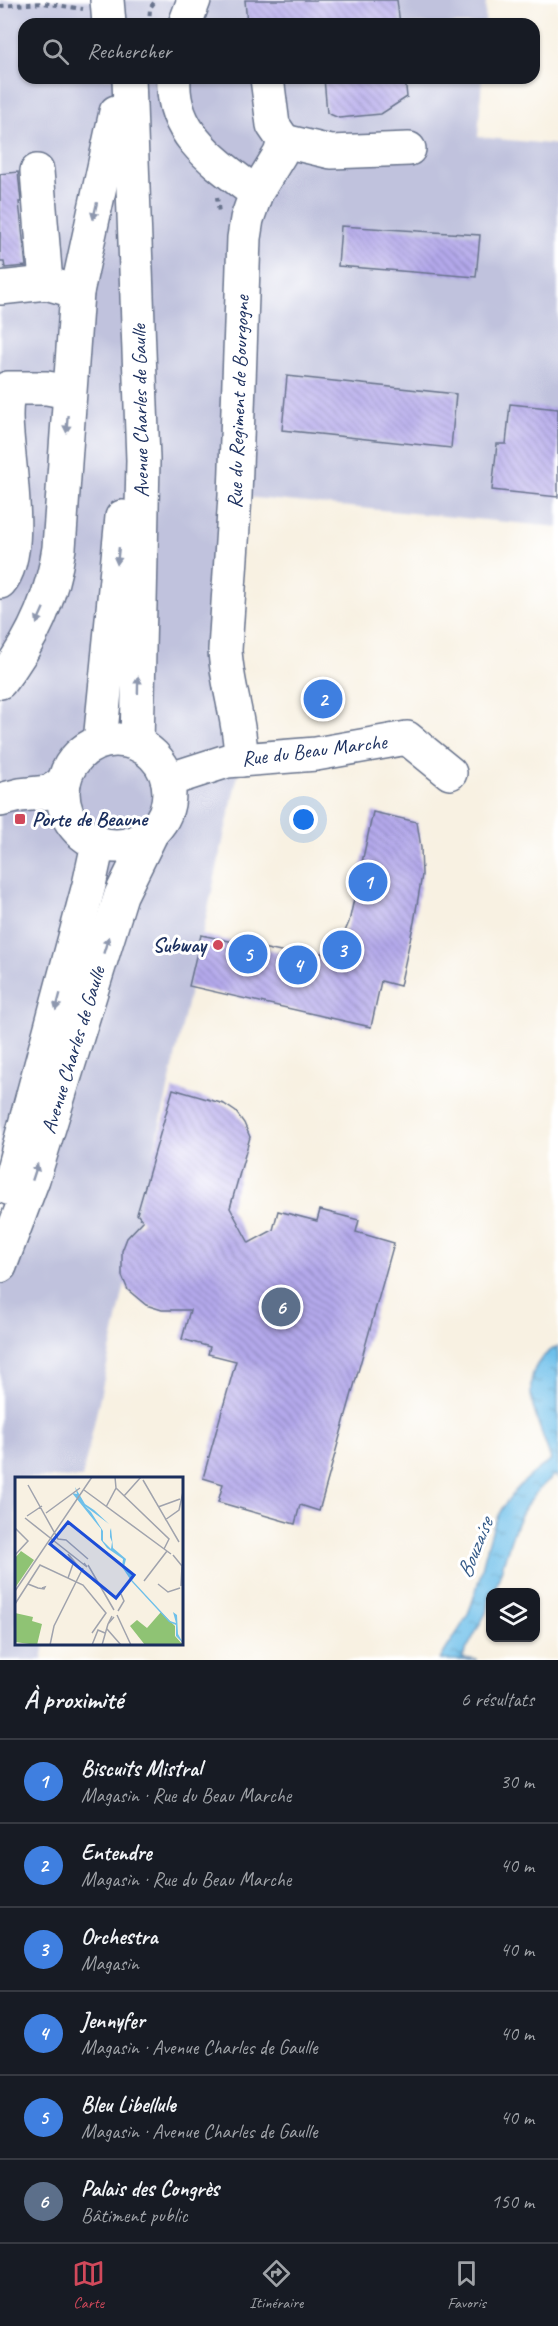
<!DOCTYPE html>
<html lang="fr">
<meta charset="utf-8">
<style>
body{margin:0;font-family:Caveat,sans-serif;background:#20242c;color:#f1f3f6}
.controls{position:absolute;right:18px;bottom:18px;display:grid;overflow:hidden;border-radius:12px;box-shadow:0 2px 4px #0004}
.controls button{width:54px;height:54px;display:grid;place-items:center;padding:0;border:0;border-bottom:2px solid #363941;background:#171b24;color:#f1f3f6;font:30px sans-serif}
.you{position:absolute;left:304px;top:820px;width:21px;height:21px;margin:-15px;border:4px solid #fff;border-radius:50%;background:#1a73e8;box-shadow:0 0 0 9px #1a73e833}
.badge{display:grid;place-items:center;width:39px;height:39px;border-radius:50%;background:#d1495b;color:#fff;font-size:20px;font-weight:700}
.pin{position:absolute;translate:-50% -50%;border:3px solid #fff;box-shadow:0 2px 6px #0006}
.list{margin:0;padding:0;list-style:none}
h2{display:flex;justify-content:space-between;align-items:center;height:78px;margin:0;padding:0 24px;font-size:26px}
h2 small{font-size:20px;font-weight:400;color:#9ea1a6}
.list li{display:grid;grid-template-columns:39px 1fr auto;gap:18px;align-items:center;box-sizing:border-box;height:84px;padding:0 24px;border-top:2px solid #363941}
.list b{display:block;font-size:22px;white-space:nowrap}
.list p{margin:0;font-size:20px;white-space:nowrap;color:#9ea1a6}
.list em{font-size:20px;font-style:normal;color:#9ea1a6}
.icon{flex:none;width:33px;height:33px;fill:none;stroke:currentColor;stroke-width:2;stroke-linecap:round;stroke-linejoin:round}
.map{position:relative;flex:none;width:558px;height:1660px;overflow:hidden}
.search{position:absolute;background:#171b24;box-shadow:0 2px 4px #0004;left:18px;right:18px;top:18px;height:66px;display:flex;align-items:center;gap:15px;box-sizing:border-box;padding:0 21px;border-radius:18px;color:#9ea1a6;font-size:22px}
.sheet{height:582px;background:#171b24}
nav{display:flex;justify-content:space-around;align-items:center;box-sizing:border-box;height:84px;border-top:2px solid #363941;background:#171b24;font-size:16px;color:#9ea1a6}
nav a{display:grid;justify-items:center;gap:3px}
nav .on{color:#d1495b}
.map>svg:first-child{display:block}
</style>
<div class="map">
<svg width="558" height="1660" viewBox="0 0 558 1660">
<defs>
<pattern id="water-ripples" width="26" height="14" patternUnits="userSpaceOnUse" patternTransform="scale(1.5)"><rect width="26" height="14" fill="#6ec0ea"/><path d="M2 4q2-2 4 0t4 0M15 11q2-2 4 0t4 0" fill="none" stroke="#5a9cc1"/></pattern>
<pattern id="building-back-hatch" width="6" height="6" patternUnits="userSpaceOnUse" patternTransform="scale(1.5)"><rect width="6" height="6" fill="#b4a9eb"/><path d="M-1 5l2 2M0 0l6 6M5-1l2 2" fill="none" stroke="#928ac2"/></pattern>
</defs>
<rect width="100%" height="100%" fill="#fff"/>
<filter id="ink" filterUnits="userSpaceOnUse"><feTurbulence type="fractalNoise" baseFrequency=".0167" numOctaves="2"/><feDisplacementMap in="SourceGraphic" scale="12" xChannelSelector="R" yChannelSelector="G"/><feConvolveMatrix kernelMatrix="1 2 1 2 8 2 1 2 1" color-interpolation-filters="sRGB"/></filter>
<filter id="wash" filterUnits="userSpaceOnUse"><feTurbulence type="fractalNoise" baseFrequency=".008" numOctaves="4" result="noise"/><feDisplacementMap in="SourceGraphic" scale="24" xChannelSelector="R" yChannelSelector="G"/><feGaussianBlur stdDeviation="1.35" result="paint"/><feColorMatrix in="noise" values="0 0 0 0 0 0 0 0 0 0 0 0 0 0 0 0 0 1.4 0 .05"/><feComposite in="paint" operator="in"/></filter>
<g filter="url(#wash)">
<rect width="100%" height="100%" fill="#f8f1e2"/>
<path fill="#c0c2dd" d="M 0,0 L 486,0 L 485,24 L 24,24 L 24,78 L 482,78 L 478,137 L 558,145 L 558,527 L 235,496 L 241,760 L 82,1478 L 16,1478 L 16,1644 L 45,1644 L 42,1660 L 0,1660 Z"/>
<path fill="url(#water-ripples)" stroke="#4478a4" stroke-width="1.5" d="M 558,1346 L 558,1478 L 555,1475 C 511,1509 512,1545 494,1592 L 490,1592 L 488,1609 L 462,1658 L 478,1660 L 440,1660 C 448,1645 459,1631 467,1616 C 479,1589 483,1559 492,1531 C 501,1501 526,1477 551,1460 C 540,1421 508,1373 558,1346 Z"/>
<g id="blocks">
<g fill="url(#building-back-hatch)">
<path d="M 245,0 L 397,0 L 400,24 L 247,24 Z"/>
<path d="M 324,78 L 405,78 L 407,97 L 381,114 L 339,118 L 327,113 Z"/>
<path d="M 18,172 L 21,202 L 19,202 L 26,266 L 5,268 L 4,262 L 0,262 L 0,174 Z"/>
<path d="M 341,226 L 480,235 L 476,277 L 338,266 Z"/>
<path d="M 287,376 L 456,394 L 451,448 L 282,430 Z"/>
<path d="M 510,404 L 558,409 L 558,497 L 492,490 L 497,444 L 506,444 Z"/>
<path d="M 373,812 L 417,822 L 421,848 L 422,875 L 414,922 L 400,986 L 381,981 L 371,1027 L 189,986 L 201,935 L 304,957 L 323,953 L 336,945 L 343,936 L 349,922 Z"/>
<path d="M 173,1089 L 224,1104 L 236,1112 L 244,1123 L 250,1137 L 230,1208 L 249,1243 L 273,1230 L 278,1211 L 317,1221 L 320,1210 L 359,1220 L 356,1232 L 394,1243 L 319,1511 L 300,1505 L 295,1524 L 218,1502 L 223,1484 L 203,1478 L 236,1361 L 208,1354 L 210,1347 L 182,1339 L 190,1310 L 162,1310 L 146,1305 L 128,1290 L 122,1276 L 122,1251 L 127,1238 L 143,1221 L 137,1214 Z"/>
</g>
</g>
</g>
<g filter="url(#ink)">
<use href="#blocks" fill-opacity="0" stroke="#68738c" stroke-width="1.5"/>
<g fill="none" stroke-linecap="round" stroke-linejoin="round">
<defs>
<g id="minor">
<path d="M 185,24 L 194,0"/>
<path d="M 174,78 C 170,134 216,163 256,193 L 247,219 L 244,238 L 235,496 L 225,650 C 227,688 241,722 241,760"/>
<path d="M 284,141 L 331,152 L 409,149"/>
<path d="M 37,171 L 46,283 L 77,292"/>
<path d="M 256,193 L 280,154 L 284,141 L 273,125 L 267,78"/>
<path d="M 0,288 L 46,283"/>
<path d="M 0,582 C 27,552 6,456 6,416 C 6,407 7,397 8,388 L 47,388 L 69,392"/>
<path d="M 168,780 L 227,761 L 316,754 L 407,738 L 450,773"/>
<path d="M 0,800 L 20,795 L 49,792 L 64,782"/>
</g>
<g id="major">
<path d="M 107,0 L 109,24"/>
<path d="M 129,78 L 143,460 L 137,744"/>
<path d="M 0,682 C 31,643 52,598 59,548 L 77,292 L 116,112"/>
<circle cx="116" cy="793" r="53"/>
<path d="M 100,742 L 122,517"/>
<path d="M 8,1188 L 89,885 L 98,844"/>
<path d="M 0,1266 L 33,1179 L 121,895 L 150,836"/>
</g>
</defs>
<use href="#minor" stroke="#68738c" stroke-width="36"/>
<use href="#major" stroke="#68738c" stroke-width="36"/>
<g stroke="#68738c" stroke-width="4" stroke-dasharray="4.5 4.5" stroke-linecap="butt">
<path d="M 0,6 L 43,3 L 83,9"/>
<path d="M 149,24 L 150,8 L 156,0"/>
<path d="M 217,197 L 219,213"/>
</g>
<use href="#minor" stroke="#fff" stroke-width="33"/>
<use href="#major" stroke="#fff" stroke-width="33"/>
</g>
<defs><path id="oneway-solid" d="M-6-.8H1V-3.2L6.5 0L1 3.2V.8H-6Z" transform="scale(1.5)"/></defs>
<g fill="#8d97ae">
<use href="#oneway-solid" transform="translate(95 211) rotate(103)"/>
<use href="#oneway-solid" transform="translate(67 424) rotate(94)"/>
<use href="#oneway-solid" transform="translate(118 556) rotate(96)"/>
<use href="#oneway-solid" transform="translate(40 616) rotate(114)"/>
<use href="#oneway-solid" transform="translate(138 685) rotate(-89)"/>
<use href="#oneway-solid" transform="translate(106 945) rotate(-73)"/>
<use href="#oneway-solid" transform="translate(58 1002) rotate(105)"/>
<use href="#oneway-solid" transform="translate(35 1172) rotate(-72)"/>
</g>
</g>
<g fill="#d1495b" stroke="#fff" stroke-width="2">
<rect x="14" y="813" width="12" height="12" rx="3"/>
<circle cx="218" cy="945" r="6"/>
</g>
<g text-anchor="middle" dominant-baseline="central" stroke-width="6" stroke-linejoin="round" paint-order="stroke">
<g font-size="21" fill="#1b2f5e" stroke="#fff">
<text transform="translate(238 402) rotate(-88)">Rue du Regiment de Bourgogne</text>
<text transform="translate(140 411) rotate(-91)">Avenue Charles de Gaulle</text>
<text transform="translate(314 750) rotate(-7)">Rue du Beau Marche</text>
<text transform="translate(73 1050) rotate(-73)">Avenue Charles de Gaulle</text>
</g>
<g font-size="21" font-weight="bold" fill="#1b2f5e" stroke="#fff" text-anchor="start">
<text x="32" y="819">Porte de Beaune</text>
<text x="206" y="945" text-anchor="end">Subway</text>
</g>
<g font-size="22" font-style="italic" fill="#345a88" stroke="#fff">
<text transform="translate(475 1548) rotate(-68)">Bouzaise</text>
</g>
</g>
<g transform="translate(15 1477)">
<rect width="168" height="168" fill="#f8f1e2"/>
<path d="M 6,74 L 19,83 L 0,111 L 0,81 ZM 146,135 L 160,149 L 160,159 L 168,168 L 130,168 L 115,149 L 122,143 L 132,151 Z" fill="#8fc374"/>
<path d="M 0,136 L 18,140 L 17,144 L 27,147 L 22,168 L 0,165 Z" fill="#8fc374"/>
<path d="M 60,10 L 70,27 L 79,33 L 94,47 L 70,29 L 76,35 L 88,54 L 88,64 L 96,72 L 97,65 L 95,60 L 95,54 L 96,51 L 98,71 L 111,82 L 109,90 L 121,98 L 117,103 L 155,144 L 161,146 L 158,135 L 162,138 L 163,157 L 168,166 L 161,159 L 161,148 L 154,145 L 117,105 L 107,90 L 108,82 L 92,71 L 86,63 L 86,52 L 57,16 L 62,17 Z" fill="#6ec0ea"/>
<path fill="none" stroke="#a0a3ad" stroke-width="1.5" d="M 128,3 L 164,65M 13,8 L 43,62 L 51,63 L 73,82M 101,11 L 154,62 L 149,72M 69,13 L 156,77M 109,19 L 126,0M 91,30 L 101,11 L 100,0M 143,30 L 165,22M 31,36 L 65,11M 12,39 L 27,29M 10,41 L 72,90 L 69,86M 150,43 L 164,33 L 168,15M 0,51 L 13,64 L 0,78M 53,77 L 58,87 L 53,101M 54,78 L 67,94M 158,78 L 167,89 L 166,109M 73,88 L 99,133M 129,104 L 152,74M 13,107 L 23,111 L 29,112 L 30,110 L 27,111M 143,107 L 153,115 L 165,111M 0,114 L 77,0M 0,127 L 25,88 L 68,108 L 91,136 L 77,156M 103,134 L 109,124 L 106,117M 102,138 L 116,168M 97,139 L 93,147 L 99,140M 92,152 L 106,168M 35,168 L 39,149 L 68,91M 77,168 L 83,153 L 90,156M 87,168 L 93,147"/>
<path fill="#1d4ed8" fill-opacity="0.15" stroke="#1d4ed8" stroke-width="3" d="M 53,45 L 119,98 L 101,121 L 35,67 Z"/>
<rect width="168" height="168" fill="none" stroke="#1b2f5e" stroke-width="3"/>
</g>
</svg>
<div class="controls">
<button><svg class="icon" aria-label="layers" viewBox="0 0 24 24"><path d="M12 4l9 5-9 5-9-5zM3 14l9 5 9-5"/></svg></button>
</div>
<div class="you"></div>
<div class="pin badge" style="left:368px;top:882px;background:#3f7fe0">1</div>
<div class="pin badge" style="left:323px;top:699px;background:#3f7fe0">2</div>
<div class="pin badge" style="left:342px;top:950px;background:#3f7fe0">3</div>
<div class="pin badge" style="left:298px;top:965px;background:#3f7fe0">4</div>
<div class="pin badge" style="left:248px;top:954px;background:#3f7fe0">5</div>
<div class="pin badge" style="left:281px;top:1307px;background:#5c6f8a">6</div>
<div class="search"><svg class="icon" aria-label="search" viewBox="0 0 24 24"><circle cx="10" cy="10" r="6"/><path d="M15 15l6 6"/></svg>Rechercher</div>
</div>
<section class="sheet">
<h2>À proximité<small>6 résultats</small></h2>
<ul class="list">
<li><span class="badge" style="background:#3f7fe0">1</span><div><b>Biscuits Mistral</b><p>Magasin · Rue du Beau Marche</p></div><em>30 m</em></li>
<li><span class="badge" style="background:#3f7fe0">2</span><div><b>Entendre</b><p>Magasin · Rue du Beau Marche</p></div><em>40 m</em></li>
<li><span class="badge" style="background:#3f7fe0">3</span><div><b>Orchestra</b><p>Magasin</p></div><em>40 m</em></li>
<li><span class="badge" style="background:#3f7fe0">4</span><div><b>Jennyfer</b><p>Magasin · Avenue Charles de Gaulle</p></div><em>40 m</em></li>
<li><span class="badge" style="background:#3f7fe0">5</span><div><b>Bleu Libellule</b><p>Magasin · Avenue Charles de Gaulle</p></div><em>40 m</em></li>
<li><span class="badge" style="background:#5c6f8a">6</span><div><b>Palais des Congrès</b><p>Bâtiment public</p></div><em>150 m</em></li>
</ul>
</section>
<nav>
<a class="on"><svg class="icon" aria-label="map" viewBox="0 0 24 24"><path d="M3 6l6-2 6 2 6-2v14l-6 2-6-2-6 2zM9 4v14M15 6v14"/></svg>Carte</a>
<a><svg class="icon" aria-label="directions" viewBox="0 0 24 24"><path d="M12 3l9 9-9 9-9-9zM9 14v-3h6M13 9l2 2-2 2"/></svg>Itinéraire</a>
<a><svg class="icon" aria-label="saved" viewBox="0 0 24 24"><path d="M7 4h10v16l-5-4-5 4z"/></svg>Favoris</a>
</nav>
